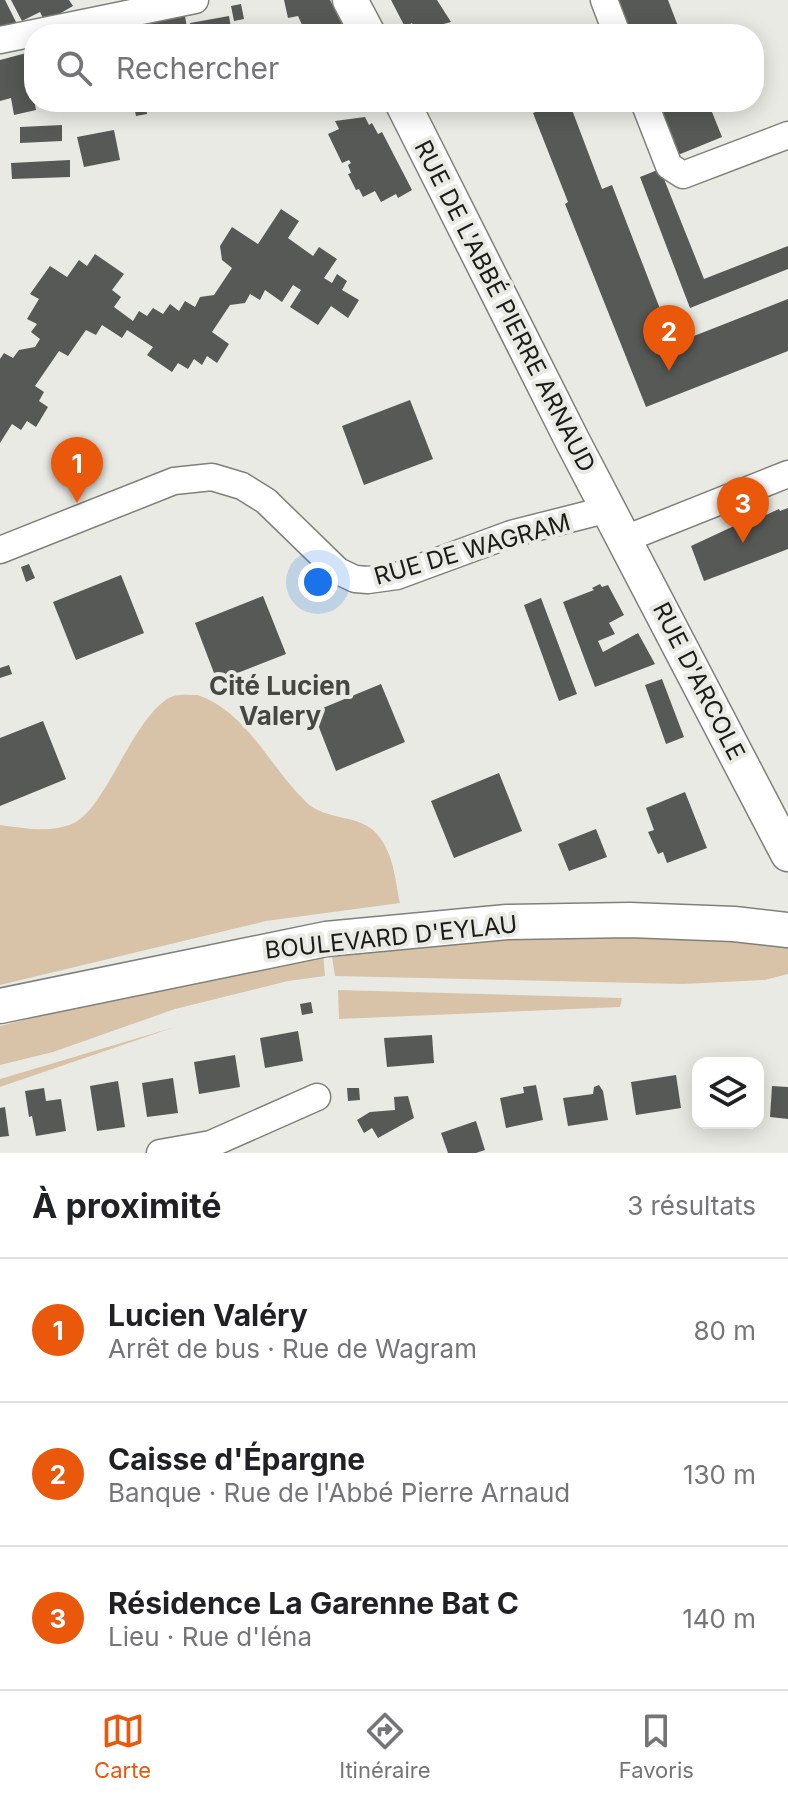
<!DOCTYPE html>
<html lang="fr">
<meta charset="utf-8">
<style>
body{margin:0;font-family:Inter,sans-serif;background:#f6f6f6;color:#202124}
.controls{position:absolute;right:24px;bottom:24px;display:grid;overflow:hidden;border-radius:16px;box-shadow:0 4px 20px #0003}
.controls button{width:72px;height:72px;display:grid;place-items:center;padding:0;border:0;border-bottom:2px solid #e0e0e0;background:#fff;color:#202124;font:40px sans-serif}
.you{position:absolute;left:318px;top:582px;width:28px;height:28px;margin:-20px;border:6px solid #fff;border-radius:50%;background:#1a73e8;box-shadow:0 0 0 12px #1a73e833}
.badge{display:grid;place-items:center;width:52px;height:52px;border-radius:50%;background:#ea580c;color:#fff;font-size:26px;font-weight:700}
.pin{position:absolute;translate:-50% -66px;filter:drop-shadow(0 2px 4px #0008)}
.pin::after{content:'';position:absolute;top:42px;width:28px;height:24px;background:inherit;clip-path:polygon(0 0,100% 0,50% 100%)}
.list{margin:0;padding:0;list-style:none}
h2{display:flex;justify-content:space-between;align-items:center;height:104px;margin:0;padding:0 32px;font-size:34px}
h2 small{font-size:26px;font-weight:400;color:#757577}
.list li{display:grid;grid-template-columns:52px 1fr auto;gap:24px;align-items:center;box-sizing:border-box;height:144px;padding:0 32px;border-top:2px solid #e0e0e0}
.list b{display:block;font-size:30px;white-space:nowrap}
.list p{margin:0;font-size:26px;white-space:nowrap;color:#757577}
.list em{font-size:26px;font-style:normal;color:#757577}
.icon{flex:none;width:44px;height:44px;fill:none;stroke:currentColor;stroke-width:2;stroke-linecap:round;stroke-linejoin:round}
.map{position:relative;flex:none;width:788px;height:1153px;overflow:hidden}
.search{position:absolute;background:#fff;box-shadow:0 4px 20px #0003;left:24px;right:24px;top:24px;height:88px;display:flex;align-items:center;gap:20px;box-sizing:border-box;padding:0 28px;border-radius:32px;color:#757577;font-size:30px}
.sheet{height:536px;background:#fff}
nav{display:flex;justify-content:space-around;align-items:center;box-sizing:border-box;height:112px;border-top:2px solid #e0e0e0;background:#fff;font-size:22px;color:#757577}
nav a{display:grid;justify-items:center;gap:4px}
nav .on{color:#ea580c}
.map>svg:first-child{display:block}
</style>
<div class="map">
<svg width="788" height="1153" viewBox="0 0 788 1153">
<rect width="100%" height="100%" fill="#e9eae4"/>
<g fill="#d9c3a8">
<path d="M 198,695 C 248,713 269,766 306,802 C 325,821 361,814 377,834 C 394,854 395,879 400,903 L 266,921 L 0,985 L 0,825 C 25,828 49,834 74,823 C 106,807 131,723 167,699 C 176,693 188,695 198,695 Z"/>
<path d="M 573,933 L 708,936 L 788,945 L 788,974 L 765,980 L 683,984 L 335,976 L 331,950 Z"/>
<path d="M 323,952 L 325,976 L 288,981 L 175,1009 L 53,1052 L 0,1065 L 0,1026 L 198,977 Z"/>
<path d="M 338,990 L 622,998 L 620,1007 L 339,1019 Z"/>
<path d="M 175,1027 L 0,1087 L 0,1079 Z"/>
</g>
<g fill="#565955">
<path d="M 0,0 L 5,0 L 17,24 L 3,31 L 0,25 Z"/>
<path d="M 11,0 L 69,0 L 73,6 L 45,22 L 40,12 L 22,21 Z"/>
<path d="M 284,0 L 330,0 L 347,34 L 316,34 L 312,27 L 304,29 L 298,16 L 288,18 Z"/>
<path d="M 391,0 L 437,0 L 451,22 L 417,31 L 412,23 L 405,27 Z"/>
<path d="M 616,0 L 668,0 L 681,34 L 630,34 Z"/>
<path d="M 241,4 L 244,19 L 234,21 L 231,6 Z"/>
<path d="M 185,16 L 188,34 L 101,34 L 101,33 Z"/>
<path d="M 229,16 L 232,34 L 192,34 L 190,23 Z"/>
<path d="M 34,51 L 33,94 L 36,110 L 14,115 L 11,98 L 0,101 L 0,60 Z"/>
<path d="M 133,102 L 145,102 L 147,114 L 136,116 Z"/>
<path d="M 561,102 L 569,102 L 602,189 L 612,185 L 669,332 L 666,334 L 671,345 L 788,299 L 788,351 L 646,407 L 565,204 L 568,202 L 533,113 Z"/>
<path d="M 657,102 L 708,102 L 722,137 L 678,155 Z"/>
<path d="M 365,117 L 369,125 L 372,123 L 378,134 L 382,132 L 412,190 L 398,198 L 396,194 L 381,202 L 375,191 L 363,197 L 359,189 L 356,190 L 348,174 L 351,173 L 348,165 L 351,163 L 349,160 L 342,163 L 328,134 L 339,129 L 335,121 Z"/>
<path d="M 62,125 L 62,141 L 20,143 L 20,127 Z"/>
<path d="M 114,130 L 120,160 L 84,167 L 77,137 Z"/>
<path d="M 70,160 L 70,177 L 12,179 L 11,163 Z"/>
<path d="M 660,169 L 704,279 L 788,246 L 788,269 L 690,308 L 640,177 Z"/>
<path d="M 281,209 L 299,221 L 288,238 L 313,256 L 319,247 L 337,259 L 324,278 L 332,283 L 337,274 L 347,281 L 342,290 L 359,300 L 348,318 L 331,306 L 318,325 L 290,307 L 301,290 L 293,285 L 282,302 L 265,290 L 260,300 L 250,294 L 245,303 L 230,305 L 212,332 L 229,344 L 217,363 L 207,356 L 202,365 L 194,359 L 188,369 L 178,363 L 172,372 L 147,355 L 153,347 L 127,330 L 122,338 L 102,325 L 96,335 L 86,330 L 68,356 L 59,351 L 35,386 L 44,392 L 39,401 L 48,407 L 36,427 L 27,421 L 21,430 L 12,424 L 0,443 L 0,359 L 4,353 L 13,358 L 19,350 L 35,347 L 40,339 L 31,332 L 37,324 L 27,319 L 39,299 L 30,294 L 50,266 L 67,277 L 79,260 L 87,266 L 95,254 L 124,274 L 112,290 L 121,297 L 114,307 L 133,321 L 139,311 L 147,316 L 153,308 L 163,314 L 170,304 L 179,311 L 185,301 L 195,307 L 200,297 L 214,295 L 232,268 L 222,260 L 220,246 L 232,227 L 258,244 Z"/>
<path d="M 410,400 L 433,459 L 364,485 L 342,426 Z"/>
<path d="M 788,508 L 788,549 L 704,581 L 691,546 L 734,526 L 735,529 L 779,509 L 780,511 Z"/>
<path d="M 29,564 L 35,578 L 26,582 L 21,567 Z"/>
<path d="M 121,575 L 144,633 L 76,660 L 53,602 Z"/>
<path d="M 600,584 L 602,587 L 608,585 L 624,615 L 609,623 L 615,634 L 598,641 L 603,652 L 638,633 L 655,664 L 595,687 L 563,602 L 594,590 L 592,588 Z"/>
<path d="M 263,596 L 286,654 L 217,681 L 195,623 Z"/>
<path d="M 541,598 L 577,694 L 559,701 L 524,605 Z"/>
<path d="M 9,665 L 12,674 L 0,678 L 0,668 Z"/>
<path d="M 662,679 L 684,737 L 666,744 L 645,685 Z"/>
<path d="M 381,684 L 405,742 L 336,771 L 313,712 Z"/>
<path d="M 43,721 L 66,779 L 0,806 L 0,738 Z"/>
<path d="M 499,773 L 522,831 L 454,858 L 431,801 Z"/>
<path d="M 685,792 L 707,848 L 667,863 L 663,852 L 658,854 L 648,832 L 654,830 L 646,808 Z"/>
<path d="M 596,829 L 607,857 L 569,871 L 558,844 Z"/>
<path d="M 311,1002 L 313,1013 L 302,1015 L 300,1004 Z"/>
<path d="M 298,1031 L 303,1061 L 265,1068 L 260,1038 Z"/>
<path d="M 432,1035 L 434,1063 L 387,1067 L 384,1038 Z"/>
<path d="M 235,1055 L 240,1087 L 199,1094 L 194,1062 Z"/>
<path d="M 676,1075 L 681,1108 L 636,1115 L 631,1082 Z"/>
<path d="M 173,1078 L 178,1113 L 147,1117 L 142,1083 Z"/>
<path d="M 118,1081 L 125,1127 L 97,1131 L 90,1086 Z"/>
<path d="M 536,1085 L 543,1120 L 506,1128 L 500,1098 L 524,1093 L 523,1087 Z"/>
<path d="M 599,1085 L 603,1091 L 608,1120 L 568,1126 L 563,1098 L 593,1094 L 594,1087 Z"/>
<path d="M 772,1086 L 788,1087 L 788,1119 L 770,1117 Z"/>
<path d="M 44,1088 L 46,1101 L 61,1099 L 66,1131 L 36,1136 L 32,1116 L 29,1117 L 25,1091 Z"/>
<path d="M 347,1088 L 359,1088 L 360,1100 L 348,1101 Z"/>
<path d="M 408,1096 L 414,1118 L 378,1138 L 372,1128 L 364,1133 L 357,1120 L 370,1112 L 395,1110 L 394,1097 Z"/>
<path d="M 5,1107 L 9,1136 L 0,1137 L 0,1108 Z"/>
<path d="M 476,1121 L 485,1150 L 476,1153 L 448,1153 L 441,1133 Z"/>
</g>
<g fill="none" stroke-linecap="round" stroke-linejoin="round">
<defs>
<g id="minor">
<path d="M 604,0 L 617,34"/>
<path d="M 0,40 L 195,0"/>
<path d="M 644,102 L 669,166 L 683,175 L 788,135"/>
<path d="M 625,539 L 788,474"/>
<path d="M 0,550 L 174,481 L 212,477 L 242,486 L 266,501 L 338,571 L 355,579 L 368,580 L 397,576 L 511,534 L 609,509"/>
<path d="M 160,1153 L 211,1144 L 317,1097"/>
</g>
<g id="major">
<path d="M 350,0 L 368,34"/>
<path d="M 402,102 L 572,440 L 788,854"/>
<path d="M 0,1006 L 326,939 L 507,922 L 630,920 L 734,924 L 788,930"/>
</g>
</defs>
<use href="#minor" stroke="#7f807b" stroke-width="29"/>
<use href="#major" stroke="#7f807b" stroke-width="37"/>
<use href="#minor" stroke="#fff" stroke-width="26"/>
<use href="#major" stroke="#fff" stroke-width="34"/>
</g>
<g text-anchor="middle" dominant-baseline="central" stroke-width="8" stroke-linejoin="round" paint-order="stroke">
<g font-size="24" fill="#1b1b19" stroke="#e9eae4">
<text transform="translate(505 306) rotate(63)">RUE DE L'ABBÉ PIERRE ARNAUD</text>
<text transform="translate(472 549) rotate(-16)">RUE DE WAGRAM</text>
<text transform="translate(699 681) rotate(63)">RUE D'ARCOLE</text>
<text transform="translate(391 937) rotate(-6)">BOULEVARD D'EYLAU</text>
</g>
<g font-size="26" font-weight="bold" fill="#464642" stroke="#e9eae4">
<text x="280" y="685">Cité Lucien<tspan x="280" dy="30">Valery</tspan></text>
</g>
</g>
</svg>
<div class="controls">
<button><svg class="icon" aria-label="layers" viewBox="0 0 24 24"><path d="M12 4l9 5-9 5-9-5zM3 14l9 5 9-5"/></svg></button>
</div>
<div class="you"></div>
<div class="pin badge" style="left:77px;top:503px">1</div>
<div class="pin badge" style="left:669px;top:371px">2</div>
<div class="pin badge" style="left:743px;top:543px">3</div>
<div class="search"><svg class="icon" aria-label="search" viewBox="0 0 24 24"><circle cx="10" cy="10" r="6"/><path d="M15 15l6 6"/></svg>Rechercher</div>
</div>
<section class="sheet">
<h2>À proximité<small>3 résultats</small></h2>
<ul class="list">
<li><span class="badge">1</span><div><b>Lucien Valéry</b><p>Arrêt de bus · Rue de Wagram</p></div><em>80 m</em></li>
<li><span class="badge">2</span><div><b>Caisse d'Épargne</b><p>Banque · Rue de l'Abbé Pierre Arnaud</p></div><em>130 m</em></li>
<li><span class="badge">3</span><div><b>Résidence La Garenne Bat C</b><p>Lieu · Rue d'Iéna</p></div><em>140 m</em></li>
</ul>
</section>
<nav>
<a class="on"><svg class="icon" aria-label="map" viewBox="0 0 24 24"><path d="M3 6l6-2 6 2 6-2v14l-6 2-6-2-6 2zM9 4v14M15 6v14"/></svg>Carte</a>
<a><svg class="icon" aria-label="directions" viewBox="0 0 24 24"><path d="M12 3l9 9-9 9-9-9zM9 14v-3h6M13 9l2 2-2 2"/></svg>Itinéraire</a>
<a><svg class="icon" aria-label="saved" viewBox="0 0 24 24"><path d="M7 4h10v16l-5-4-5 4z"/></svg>Favoris</a>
</nav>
